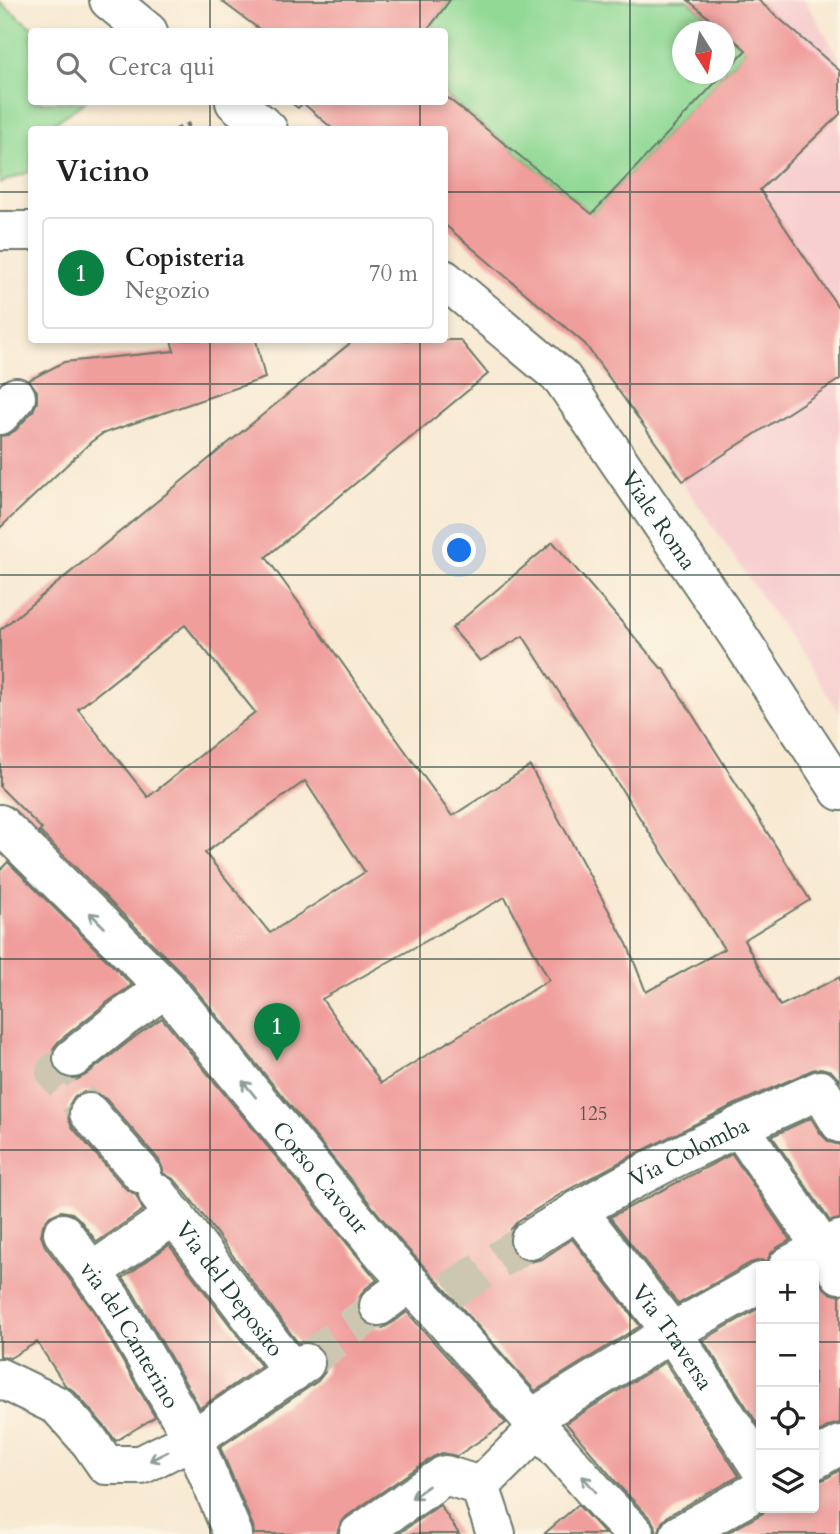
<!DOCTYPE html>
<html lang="it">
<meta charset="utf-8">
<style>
body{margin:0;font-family:Cardo,serif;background:#f2f2f2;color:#222}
.controls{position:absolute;right:21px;bottom:21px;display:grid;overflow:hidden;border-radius:7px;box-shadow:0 4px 10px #0003}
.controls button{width:63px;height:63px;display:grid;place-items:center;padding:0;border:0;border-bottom:2px solid #e0e0e0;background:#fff;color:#222;font:35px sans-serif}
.compass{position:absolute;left:672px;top:21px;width:63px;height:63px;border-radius:50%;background:#fff;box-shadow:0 4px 10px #0003;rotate:169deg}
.you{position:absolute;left:460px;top:551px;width:24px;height:24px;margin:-18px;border:5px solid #fff;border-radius:50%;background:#1a73e8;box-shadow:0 0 0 10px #1a73e833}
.badge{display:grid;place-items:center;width:46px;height:46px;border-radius:50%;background:#0b8043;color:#fff;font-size:23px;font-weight:700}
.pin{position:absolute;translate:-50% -58px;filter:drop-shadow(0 2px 4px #0008)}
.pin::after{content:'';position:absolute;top:37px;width:24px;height:21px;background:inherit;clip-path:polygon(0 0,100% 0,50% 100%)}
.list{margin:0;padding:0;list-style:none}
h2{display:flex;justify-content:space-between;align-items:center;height:91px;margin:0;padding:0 28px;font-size:30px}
h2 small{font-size:23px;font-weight:400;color:#767676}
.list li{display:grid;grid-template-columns:46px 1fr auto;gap:21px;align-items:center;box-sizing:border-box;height:112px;margin:0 14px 14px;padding:0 14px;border:2px solid #e0e0e0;border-radius:7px}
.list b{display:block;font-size:26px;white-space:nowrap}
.list p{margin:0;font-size:23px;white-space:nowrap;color:#767676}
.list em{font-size:23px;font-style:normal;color:#767676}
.icon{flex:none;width:38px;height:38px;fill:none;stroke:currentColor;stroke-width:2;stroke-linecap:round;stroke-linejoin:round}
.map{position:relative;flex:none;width:840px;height:1534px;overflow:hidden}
.search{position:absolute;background:#fff;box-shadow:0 4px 10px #0003;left:28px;top:28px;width:420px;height:77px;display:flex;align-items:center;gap:18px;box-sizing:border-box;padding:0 24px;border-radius:7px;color:#767676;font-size:26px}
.panel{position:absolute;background:#fff;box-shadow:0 4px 10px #0003;left:28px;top:126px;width:420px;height:217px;border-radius:7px}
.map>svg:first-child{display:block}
</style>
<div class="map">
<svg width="840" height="1534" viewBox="0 0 840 1534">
<rect width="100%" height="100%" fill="#fcf5e5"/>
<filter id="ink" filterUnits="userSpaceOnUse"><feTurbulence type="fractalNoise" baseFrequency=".0143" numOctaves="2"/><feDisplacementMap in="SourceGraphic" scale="14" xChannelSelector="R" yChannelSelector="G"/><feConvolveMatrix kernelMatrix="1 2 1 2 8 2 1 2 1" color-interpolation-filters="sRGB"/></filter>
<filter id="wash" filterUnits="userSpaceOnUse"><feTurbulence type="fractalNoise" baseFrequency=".00686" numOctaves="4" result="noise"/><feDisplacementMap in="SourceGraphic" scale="28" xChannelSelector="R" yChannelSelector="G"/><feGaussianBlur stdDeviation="1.57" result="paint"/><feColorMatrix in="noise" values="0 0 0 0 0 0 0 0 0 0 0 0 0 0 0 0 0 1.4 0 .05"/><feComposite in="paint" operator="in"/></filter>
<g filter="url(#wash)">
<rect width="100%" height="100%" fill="#f8e9d2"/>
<path fill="#f7cfd0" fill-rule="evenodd" d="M 276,0 L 805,0 L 840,59 L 840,713 L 722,539 L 585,344 L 444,130 L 327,129 L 291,102 L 444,102 L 444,32 L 250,32 ZM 682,32 L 724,32 L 724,74 L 682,74 Z"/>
<g fill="#91d995" stroke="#588b64" stroke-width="2" fill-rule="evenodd">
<path d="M 450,0 L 688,0 L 746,50 L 592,214 L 445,95 L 444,32 L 426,32 ZM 682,32 L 724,32 L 724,74 L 682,74 Z"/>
<path d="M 0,2 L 36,31 L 32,32 L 32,102 L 85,102 L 45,129 L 32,130 L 31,171 L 0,183 Z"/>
</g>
<g id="blocks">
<g fill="#f09e9c" fill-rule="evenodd">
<path d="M 220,0 L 450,0 L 426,32 L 263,32 Z"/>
<path d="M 688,0 L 758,0 L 840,71 L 840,114 L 760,190 L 840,310 L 840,379 L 683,481 L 585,344 L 444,224 L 444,130 L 334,130 L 303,103 L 298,108 L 290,102 L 444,102 L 444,95 L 592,214 L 746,50 Z"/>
<path d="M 171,340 L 256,340 L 265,378 L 102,434 L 91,442 L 0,528 L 0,436 L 8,435 L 16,430 L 33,411 L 37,402 L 37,391 L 29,380 L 64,362 L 174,351 Z"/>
<path d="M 354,340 L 460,340 L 488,374 L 266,557 L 452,816 L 530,766 L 627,944 L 646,992 L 724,949 L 523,636 L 480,661 L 452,628 L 553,542 L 661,668 L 663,668 L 810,900 L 744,940 L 780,1006 L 840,977 L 840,1081 L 831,1071 L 821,1068 L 812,1070 L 727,1108 L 626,1159 L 564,1192 L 518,1221 L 511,1229 L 508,1240 L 511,1251 L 519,1259 L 530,1262 L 542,1259 L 572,1239 L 640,1326 L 535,1391 L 446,1290 L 402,1243 L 183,974 L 39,831 L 42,829 L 0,787 L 0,630 ZM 185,625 L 255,712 L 148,797 L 78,709 ZM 305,781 L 365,872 L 270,933 L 205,853 ZM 505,897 L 549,980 L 381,1083 L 322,999 Z"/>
<path d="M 8,862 L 132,985 L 109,1001 L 59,1041 L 53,1049 L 51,1061 L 56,1072 L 64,1078 L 76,1080 L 86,1075 L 136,1036 L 162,1018 L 377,1280 L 365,1289 L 359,1298 L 357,1310 L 362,1320 L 371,1326 L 383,1328 L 392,1323 L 407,1312 L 506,1423 L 457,1456 L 442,1453 L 433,1457 L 347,1516 L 340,1524 L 337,1534 L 254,1534 L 253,1526 L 220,1447 L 318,1381 L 325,1372 L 327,1362 L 323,1351 L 314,1343 L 304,1341 L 298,1343 L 193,1202 L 175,1180 L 163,1173 L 163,1169 L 159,1160 L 106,1099 L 95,1092 L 84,1092 L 74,1097 L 68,1107 L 68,1118 L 72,1127 L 125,1188 L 136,1195 L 143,1210 L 97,1242 L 80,1220 L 72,1213 L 61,1211 L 50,1216 L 43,1225 L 41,1236 L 45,1246 L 94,1312 L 155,1417 L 116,1441 L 106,1428 L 74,1391 L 65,1385 L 37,1342 L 10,1358 L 0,1356 L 0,870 Z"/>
<path d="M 811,1118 L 821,1134 L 829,1142 L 840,1145 L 840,1219 L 830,1221 L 772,1136 Z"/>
<path d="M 732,1154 L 790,1240 L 778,1247 L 770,1254 L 767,1262 L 761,1260 L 750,1263 L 678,1304 L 610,1217 Z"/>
<path d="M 169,1245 L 261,1366 L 200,1408 L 131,1289 L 123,1278 Z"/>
<path d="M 815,1276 L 822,1286 L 830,1293 L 840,1296 L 840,1423 L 829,1426 L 814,1435 L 814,1277 Z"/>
<path d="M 761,1307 L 761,1429 L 703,1340 Z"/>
<path d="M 665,1362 L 739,1476 L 669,1515 L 662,1522 L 658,1534 L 656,1534 L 656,1528 L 651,1519 L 621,1488 L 566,1423 Z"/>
<path d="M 840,1470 L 840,1534 L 725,1534 L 772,1508 L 814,1508 L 814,1482 L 825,1479 Z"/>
<path d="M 440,1505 L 459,1534 L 398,1534 Z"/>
<path d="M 578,1505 L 605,1534 L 544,1534 Z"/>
</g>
</g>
</g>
<g filter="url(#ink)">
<use href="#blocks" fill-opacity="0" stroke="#6b796b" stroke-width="2"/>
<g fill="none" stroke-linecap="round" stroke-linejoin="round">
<g stroke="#cdc7b2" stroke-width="38" stroke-dasharray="38 19" stroke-linecap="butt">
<path d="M 73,1058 L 55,1072 L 89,1113"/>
<path d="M 450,1291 L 530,1240"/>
<path d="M 305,1363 L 379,1306"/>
</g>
<defs>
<g id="minor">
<path d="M 109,0 L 148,32"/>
<path d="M 235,102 L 268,130"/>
<path d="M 0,231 L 32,231"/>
<path id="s1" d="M 444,279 L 562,378 L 737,634 L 840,791"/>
<path d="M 0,415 L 16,397"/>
<path id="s2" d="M 0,824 L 166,988 L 386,1257 L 430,1304 L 605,1503 L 635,1534"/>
<path d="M 73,1058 L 123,1018 L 166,988"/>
<path d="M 89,1113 L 142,1174"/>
<path d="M 739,1126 L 840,1274"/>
<path id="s3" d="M 158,1194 L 293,1372"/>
<path id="s4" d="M 577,1210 L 672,1332 L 761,1469"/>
<path id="s5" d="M 63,1233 L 112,1300 L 193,1439 L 305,1363"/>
<path id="s6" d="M 530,1240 C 621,1181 721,1134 820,1090 L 840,1123"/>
<path d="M 788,1266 L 822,1248 L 840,1240"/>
<path d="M 92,1272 L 175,1215"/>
<path d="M 379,1306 L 409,1283"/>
<path d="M 0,1378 L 58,1406 L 90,1442 L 106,1465 L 141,1465 L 193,1439 L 233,1534"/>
<path d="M 531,1419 L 672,1332 L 761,1282"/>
<path d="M 814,1460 L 840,1445"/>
<path d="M 359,1534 L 445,1475 L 480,1486"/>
<path d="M 496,1534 L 480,1486 L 539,1427"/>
<path d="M 680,1534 L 761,1489"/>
</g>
</defs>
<use href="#minor" stroke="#6b796b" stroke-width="42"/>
<path stroke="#6b796b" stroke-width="4.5" stroke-dasharray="5 5" stroke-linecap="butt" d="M 176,130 L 192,123"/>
<use href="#minor" stroke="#fff" stroke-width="38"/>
</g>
<defs><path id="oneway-shaft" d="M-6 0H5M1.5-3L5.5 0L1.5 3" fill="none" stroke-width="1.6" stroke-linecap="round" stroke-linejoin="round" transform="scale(1.75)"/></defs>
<g stroke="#8f9e9a">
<use href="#oneway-shaft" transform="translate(97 920) rotate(-135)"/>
<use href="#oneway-shaft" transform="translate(249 1089) rotate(-129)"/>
<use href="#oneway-shaft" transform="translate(159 1456) rotate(153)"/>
<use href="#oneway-shaft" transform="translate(589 1484) rotate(-131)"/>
<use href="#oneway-shaft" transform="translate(420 1492) rotate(145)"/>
</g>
</g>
<path fill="none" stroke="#1f3d34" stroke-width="2" stroke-opacity="0.55" d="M 210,0 L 210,32M 420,0 L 420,32M 630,0 L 630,1534M 210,102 L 210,130M 420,102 L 420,130M 0,192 L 32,192M 444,192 L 840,192M 210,340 L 210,1534M 420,340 L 420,1534M 0,384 L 840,384M 0,575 L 840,575M 0,767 L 840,767M 0,959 L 840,959M 0,1150 L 840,1150M 0,1342 L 761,1342M 814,1342 L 840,1342"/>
<g text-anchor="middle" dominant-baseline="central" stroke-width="5" stroke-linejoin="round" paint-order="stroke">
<g font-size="19" fill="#53554e">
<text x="593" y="1114">125</text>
</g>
<g font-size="23" fill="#1f3d34" stroke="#fcf5e5">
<text stroke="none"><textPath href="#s1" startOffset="326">Viale Roma</textPath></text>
<text stroke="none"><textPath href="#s6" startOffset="182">Via Colomba</textPath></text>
<text stroke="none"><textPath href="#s2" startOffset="478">Corso Cavour</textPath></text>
<text stroke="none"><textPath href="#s3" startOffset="119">Via del Deposito</textPath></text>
<text stroke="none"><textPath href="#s5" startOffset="122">via del Canterino</textPath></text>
<text stroke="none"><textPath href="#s4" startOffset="159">Via Traversa</textPath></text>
</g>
</g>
</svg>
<div class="controls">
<button>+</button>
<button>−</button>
<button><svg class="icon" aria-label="locate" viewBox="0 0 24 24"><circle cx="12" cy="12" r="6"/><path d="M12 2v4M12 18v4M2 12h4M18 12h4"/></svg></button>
<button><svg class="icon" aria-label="layers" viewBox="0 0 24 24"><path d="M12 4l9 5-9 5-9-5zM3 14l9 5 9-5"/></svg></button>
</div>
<svg class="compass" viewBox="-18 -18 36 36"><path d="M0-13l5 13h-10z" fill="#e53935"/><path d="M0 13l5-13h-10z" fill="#767676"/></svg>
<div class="you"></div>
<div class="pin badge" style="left:277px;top:1061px">1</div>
<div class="search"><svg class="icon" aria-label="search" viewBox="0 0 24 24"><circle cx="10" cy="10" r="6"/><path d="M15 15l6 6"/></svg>Cerca qui</div>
<section class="panel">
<h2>Vicino<small></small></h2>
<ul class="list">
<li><span class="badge">1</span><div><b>Copisteria</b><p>Negozio</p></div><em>70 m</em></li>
</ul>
</section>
</div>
